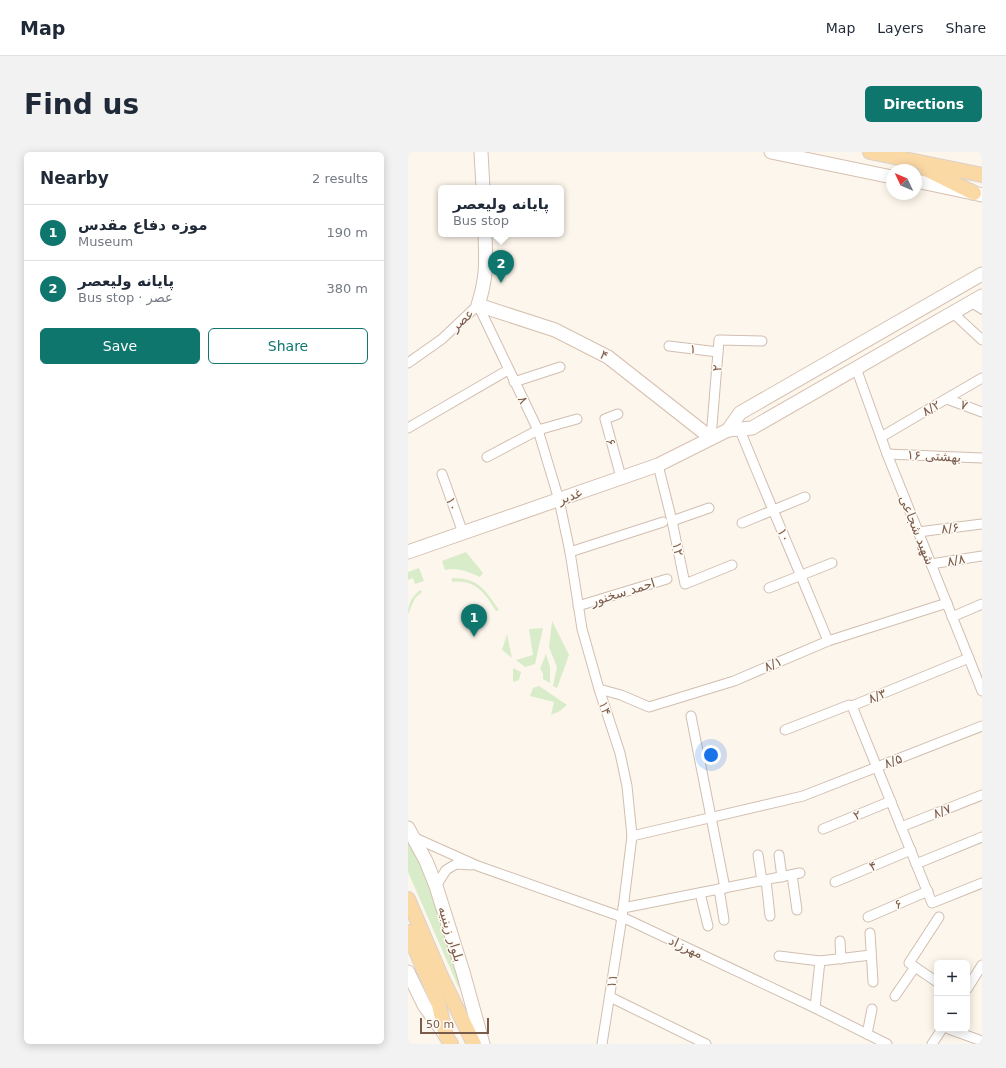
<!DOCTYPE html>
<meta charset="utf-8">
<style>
body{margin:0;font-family:"DejaVu Sans","Noto Sans Arabic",sans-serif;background:#f2f2f3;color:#1f2937}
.controls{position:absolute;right:12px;bottom:12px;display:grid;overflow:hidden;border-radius:6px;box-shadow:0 2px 10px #0003}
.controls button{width:36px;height:36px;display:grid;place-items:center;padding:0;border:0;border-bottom:1px solid #e0e1e3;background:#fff;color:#1f2937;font:20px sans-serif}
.compass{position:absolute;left:478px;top:12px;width:36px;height:36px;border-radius:50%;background:#fff;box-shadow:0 2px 10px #0003;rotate:314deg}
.scale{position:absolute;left:12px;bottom:10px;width:69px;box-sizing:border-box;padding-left:4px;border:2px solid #7a5c4d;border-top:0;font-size:11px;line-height:14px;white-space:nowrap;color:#7a5c4d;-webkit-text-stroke:3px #fffaf3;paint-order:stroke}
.you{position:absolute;left:303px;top:603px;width:14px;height:14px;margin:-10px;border:3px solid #fff;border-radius:50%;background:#1a73e8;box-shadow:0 0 0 6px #1a73e833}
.badge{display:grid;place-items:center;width:26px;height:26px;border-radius:50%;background:#0f766e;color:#fff;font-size:13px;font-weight:700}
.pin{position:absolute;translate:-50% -33px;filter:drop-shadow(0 1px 2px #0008)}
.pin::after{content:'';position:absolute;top:21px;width:14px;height:12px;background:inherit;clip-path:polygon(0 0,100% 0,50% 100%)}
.popup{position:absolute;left:30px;top:33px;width:126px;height:52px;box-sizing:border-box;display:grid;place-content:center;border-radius:6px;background:#fff;filter:drop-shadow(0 1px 3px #0005);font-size:13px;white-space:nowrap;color:#747a83}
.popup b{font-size:15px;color:#1f2937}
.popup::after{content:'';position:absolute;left:50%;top:100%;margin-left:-8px;border:8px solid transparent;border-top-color:#fff}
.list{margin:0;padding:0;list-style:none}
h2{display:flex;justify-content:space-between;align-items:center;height:52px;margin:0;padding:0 16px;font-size:17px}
h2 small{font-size:13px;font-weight:400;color:#747a83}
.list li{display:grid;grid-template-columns:26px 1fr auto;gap:12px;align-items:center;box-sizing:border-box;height:56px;padding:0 16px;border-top:1px solid #e0e1e3}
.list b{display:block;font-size:15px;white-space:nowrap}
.list p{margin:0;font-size:13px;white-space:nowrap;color:#747a83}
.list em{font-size:13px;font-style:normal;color:#747a83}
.actions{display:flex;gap:8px;padding:12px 16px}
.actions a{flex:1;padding:9px 0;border:1px solid #0f766e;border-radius:6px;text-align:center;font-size:14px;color:#0f766e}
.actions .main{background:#0f766e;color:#fff}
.map{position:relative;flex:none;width:574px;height:892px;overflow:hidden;border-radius:6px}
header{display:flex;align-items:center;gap:24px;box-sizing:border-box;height:56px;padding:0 20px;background:#fff;border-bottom:1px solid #e0e1e3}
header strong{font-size:19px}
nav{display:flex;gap:22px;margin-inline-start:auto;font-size:14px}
.intro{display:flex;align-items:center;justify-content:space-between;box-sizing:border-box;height:96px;padding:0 24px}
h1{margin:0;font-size:28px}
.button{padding:10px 18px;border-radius:6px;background:#0f766e;color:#fff;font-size:14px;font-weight:700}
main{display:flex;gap:24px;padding:0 24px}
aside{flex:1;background:#fff;border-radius:6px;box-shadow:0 2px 10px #0003}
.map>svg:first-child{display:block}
</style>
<header>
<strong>Map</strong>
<nav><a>Map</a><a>Layers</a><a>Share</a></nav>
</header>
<div class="intro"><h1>Find us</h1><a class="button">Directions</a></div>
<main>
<aside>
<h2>Nearby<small>2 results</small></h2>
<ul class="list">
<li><span class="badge">1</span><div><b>موزه دفاع مقدس</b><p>Museum</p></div><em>190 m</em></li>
<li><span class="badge">2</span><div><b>پایانه ولیعصر</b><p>Bus stop · عصر</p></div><em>380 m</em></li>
</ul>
<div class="actions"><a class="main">Save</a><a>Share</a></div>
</aside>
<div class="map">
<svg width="574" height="892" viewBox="0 0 574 892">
<rect width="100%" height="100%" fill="#fdf6ec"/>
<g fill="#d8ecc9">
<path d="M 58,400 L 75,421 L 72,425 C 60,420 50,415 37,418 L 34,409 Z"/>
<path d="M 11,416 L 16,429 L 7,432 L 5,426 L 0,428 L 0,420 Z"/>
<path d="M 44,426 C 71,426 77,438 91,458 L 88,459 C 77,441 67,427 44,430 Z"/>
<path d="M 12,438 L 14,440 L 7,446 L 0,462 C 0,451 4,445 12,438 Z"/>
<path d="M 144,469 L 161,503 L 149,536 L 145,534 L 149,515 L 141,495 Z"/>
<path d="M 135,476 L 127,512 L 117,515 L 108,508 L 125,503 L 121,477 Z"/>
<path d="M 99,482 L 104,506 L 94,498 Z"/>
<path d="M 138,502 L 142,515 L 142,531 L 135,527 L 135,521 L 132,517 Z"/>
<path d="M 105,516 L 113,520 L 111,528 L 105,530 Z"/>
<path d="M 131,534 L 159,553 L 152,559 L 143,563 L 146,550 L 122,544 L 125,536 Z"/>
<path d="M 0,685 L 26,745 L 54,837 L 50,834 L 0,720 Z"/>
</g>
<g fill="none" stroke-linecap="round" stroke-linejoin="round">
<defs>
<g id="street">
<path d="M 563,150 L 574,157"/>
<path d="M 545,161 L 574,188"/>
<path d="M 261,194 L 310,200"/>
<path d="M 0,211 L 34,187 L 70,153 L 130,278 L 151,348 L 162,400 L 174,477 L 191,537 L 212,601 L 219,634 L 224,684 L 214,765 L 194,892"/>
<path d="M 448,216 L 479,302 L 574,539"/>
<path d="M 106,230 L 152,215"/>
<path d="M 539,247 L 574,260"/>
<path d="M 210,262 L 197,267 L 213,325"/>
<path d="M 0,276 L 100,218"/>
<path d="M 332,278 C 360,348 391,418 420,489"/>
<path d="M 473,285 L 574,226"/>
<path d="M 303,286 L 311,188 L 354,189"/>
<path d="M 479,302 L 574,306"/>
<path d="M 79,305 L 130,278 L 169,267"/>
<path d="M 250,313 L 264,369 L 277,432 L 324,413"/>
<path d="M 34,322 L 55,381"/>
<path d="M 264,369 L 301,356"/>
<path d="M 334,371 L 397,345"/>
<path d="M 510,380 L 574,372"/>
<path d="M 162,400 L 255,370"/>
<path d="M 523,412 L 574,404"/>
<path d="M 361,436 L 424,411"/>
<path d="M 170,454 L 259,427"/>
<path d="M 544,465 L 574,452"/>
<path d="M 191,537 L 213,543 L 241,555 L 326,529 L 420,489 L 539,451"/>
<path d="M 444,554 L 524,751 L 574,731"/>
<path d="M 283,564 L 317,736"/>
<path d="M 377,578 L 441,553 L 444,554 L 561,506"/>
<path d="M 493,675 L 574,643"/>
<path d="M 415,677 L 483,649"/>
<path d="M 224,684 L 395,644 L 574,574"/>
<path d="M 5,685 L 70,714 L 214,765 L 407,856 L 479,892"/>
<path d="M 350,703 L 354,729"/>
<path d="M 371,703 L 374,725"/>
<path d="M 508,712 L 574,685"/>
<path d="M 384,723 L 389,758"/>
<path d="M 358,728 L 362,764"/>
<path d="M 427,730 L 503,698"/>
<path d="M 28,734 L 38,718 L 48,712 L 64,713"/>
<path d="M 311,737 L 316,768"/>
<path d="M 292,741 L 300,774"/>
<path d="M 215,756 L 392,721"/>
<path d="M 460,765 L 520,739"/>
<path d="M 462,781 L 465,830"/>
<path d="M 432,789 L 433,807"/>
<path d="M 371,804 L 412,809 L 463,803"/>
<path d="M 529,830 L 501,811 L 531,765"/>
<path d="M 559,837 L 574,813"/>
<path d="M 487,844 L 507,815"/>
<path d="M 202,845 L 298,892"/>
<path d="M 407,856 L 412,809"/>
<path d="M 541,877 L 571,888"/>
<path d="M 459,882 L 464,857"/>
<path d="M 524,892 L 534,877"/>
</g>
<g id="secondary">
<path d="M 73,0 L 75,36"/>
<path d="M 363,0 L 484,25"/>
<path d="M 508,29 L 574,43"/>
<path d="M 77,82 C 78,110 79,125 70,153 L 147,178 L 200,205 L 303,286"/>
<path d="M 320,278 L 344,276 L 574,144"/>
<path d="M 0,400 L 250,313 L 320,278 L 332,261 L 574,122"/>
<path d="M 0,676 L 18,709 L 28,734 L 55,820 L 75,892"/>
<path d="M 0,820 L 16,853 L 38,884"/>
</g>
<g id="primary">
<path d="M 462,0 L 574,23"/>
<path d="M 518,17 L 566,41"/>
<path d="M 0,747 L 32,822 L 66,892"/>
<path d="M 0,780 L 31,853 L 38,884 L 43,892"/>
</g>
</defs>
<use href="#street" stroke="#d1beb0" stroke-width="11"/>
<use href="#secondary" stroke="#d6c0b0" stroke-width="15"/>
<use href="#primary" stroke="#dad1cd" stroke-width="16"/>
<use href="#street" stroke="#fff" stroke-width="9"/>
<use href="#secondary" stroke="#fff" stroke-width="13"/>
<use href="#primary" stroke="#fbd9a5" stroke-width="14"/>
</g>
<g text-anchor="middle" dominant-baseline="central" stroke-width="3" stroke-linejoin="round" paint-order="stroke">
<g font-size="13" fill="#7a5c4d" stroke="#fffaf3">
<text transform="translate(54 168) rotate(-43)">عصر</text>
<text transform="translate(285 197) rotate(7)">۱</text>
<text transform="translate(196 203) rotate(30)">۴</text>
<text transform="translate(309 216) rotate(-86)">۲</text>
<text transform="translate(115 248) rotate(64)">۸</text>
<text transform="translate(556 253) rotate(20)">۷</text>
<text transform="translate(523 256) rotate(-30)">۸/۲</text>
<text transform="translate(203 290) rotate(75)">۶</text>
<text transform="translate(526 304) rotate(3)">۱۶ بهشتی</text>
<text transform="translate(162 344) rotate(-20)">غدیر</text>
<text transform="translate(44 352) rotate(70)">۱۰</text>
<text transform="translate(542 376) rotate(-7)">۸/۶</text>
<text transform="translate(509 378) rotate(68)">شهید شجاعی</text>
<text transform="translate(376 383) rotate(66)">۱۰</text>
<text transform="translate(270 397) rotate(78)">۱۲</text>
<text transform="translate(548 408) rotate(-9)">۸/۸</text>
<text transform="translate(215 440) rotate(-17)">احمد سخنور</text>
<text transform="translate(365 512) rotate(-23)">۸/۱</text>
<text transform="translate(469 544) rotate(-22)">۸/۳</text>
<text transform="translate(197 556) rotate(72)">۱۴</text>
<text transform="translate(485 609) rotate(-21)">۸/۵</text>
<text transform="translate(534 659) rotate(-21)">۸/۷</text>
<text transform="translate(449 663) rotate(-22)">۲</text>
<text transform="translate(465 714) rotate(-23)">۴</text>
<text transform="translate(490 752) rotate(-24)">۶</text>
<text transform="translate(43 782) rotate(73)">بلوار زینبیه</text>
<text transform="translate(278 795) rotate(25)">مهرزاد</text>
<text transform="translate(204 829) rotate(-81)">۱۱</text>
</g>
</g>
</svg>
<div class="controls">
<button>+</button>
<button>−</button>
</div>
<svg class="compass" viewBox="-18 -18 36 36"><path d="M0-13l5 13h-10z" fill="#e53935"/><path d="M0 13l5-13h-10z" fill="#747a83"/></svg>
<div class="scale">50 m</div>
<div class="you"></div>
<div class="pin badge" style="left:66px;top:485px">1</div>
<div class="pin badge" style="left:93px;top:131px">2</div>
<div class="popup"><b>پایانه ولیعصر</b>Bus stop</div>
</div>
</main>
